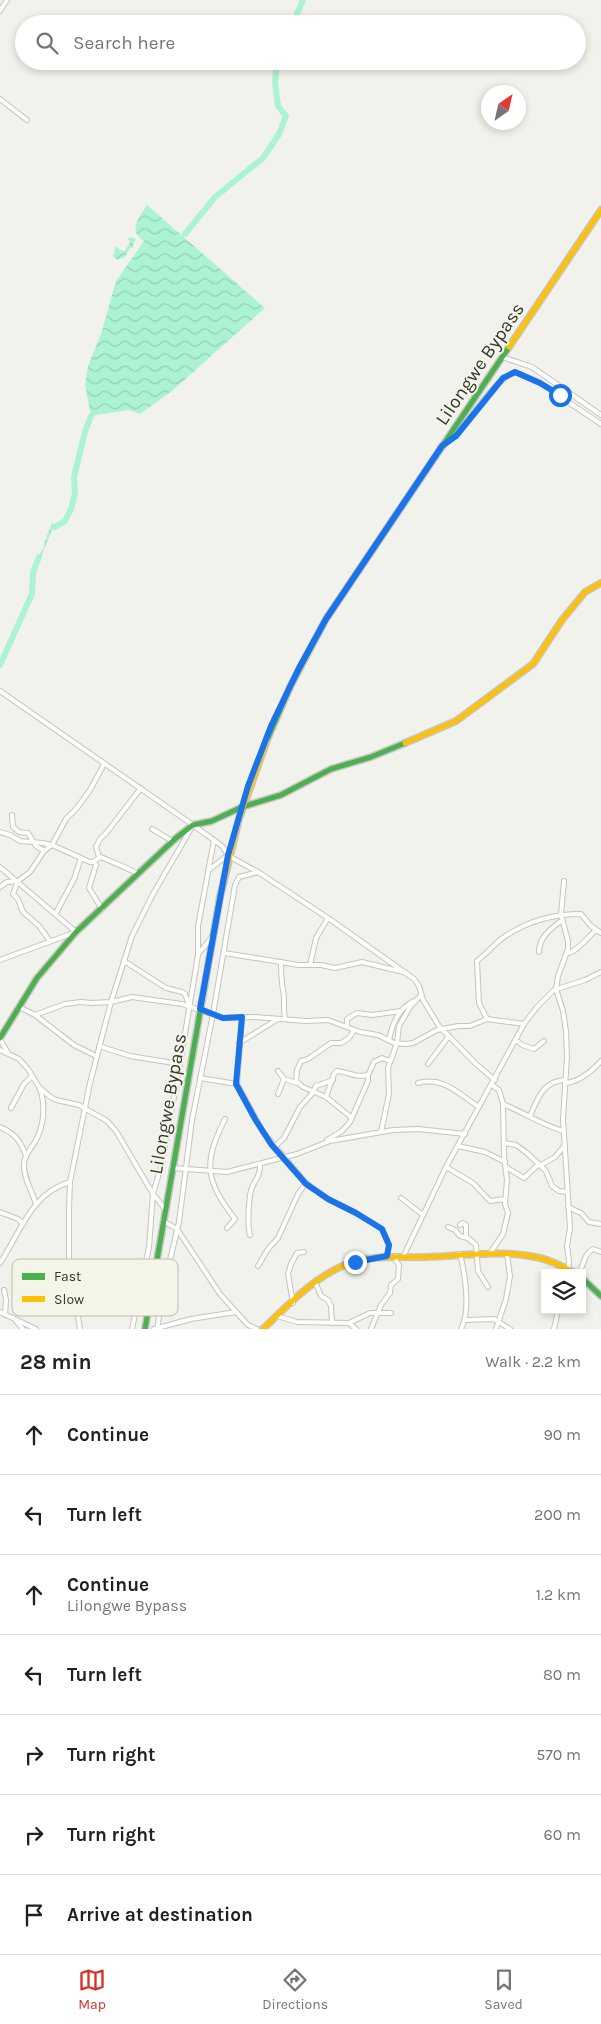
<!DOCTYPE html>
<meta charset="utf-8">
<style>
body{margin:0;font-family:Karla,sans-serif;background:#f6f6f6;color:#202124}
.controls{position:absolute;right:15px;bottom:15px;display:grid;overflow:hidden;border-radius:0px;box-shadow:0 2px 8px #0003}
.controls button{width:45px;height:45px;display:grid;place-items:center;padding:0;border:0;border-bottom:1px solid #e0e0e0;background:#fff;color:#202124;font:25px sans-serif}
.compass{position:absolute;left:481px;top:85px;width:45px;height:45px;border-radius:50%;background:#fff;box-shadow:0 2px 8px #0003;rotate:34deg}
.stop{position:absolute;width:15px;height:15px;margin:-11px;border:4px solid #1a73e8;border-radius:50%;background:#fff}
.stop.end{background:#1a73e8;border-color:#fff;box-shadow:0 1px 5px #0008}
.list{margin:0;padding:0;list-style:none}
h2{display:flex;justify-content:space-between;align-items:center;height:65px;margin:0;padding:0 20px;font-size:21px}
h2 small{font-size:16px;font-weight:400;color:#757577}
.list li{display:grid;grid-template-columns:32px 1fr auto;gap:15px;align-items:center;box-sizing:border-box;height:80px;padding:0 20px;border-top:1px solid #e0e0e0}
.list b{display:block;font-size:19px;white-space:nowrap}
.list p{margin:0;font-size:16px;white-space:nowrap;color:#757577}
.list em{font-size:16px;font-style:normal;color:#757577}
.icon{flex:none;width:28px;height:28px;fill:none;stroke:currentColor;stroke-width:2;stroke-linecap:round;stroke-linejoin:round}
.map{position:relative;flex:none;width:601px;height:1329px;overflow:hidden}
.search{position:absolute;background:#fff;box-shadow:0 2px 8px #0003;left:15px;right:15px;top:15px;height:55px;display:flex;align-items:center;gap:12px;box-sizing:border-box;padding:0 18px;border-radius:28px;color:#757577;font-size:19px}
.sheet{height:625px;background:#fff}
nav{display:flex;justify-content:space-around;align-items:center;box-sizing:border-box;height:70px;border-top:1px solid #e0e0e0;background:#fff;font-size:14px;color:#757577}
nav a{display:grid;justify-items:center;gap:2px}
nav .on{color:#d93025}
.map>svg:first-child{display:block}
</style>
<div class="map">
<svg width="601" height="1329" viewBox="0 0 601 1329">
<defs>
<pattern id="water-waves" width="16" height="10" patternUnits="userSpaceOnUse" patternTransform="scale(1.25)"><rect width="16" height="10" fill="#abf3d1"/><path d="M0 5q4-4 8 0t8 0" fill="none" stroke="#94d1b4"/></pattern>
</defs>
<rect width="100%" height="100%" fill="#f2f2ec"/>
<g fill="url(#water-waves)">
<path d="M 147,205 L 265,308 L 172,391 L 140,414 L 128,410 L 91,416 L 85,385 L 88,366 L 102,331 L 116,281 L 144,241 C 127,231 139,218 147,205 Z"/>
<path d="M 130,237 L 136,239 L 132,248 L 130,248 L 125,257 L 117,260 L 113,256 L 116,246 L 120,250 L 125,251 L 130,242 L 128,239 Z"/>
<path d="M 63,522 L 59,528 L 53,528 L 38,564 L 36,560 L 44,547 L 44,543 L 52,523 L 57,526 Z"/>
</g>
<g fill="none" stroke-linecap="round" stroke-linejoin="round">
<g stroke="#abf3d1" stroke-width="6">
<path d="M 296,24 L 297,14 L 303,0"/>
<path d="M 185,234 L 215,197 L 263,158 L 279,134 L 286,116 L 278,106 L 275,82 L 277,61"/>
<path d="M 85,432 L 91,416"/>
<path d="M 55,527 L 65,521 L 71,509 L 75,494 L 74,477 L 84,436"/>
<path d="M 0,665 L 32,594 L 33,573 L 39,557"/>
</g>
<defs>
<g id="street">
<path d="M 0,11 L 7,0"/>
<path d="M 0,99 L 27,120"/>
<path d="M 502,357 L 532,367 L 601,415"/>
<path d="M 445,443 C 473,424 484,387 515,372 L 540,383 L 601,424"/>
<path d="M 0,691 L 193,825 L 222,846 L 228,855 L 234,859 L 258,872 L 328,918 L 414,979 L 419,986 L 423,1000 L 439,1026 L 476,1064 L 495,1080"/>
<path d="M 12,815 L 13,827 L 19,832 L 28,833 L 36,846 L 44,851"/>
<path d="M 152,829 L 172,841"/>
<path d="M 0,832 L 10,835 L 20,841 L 43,843 L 52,845 L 90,862 L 92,862 L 101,857 C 114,863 126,867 138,874"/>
<path d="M 99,857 L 96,847 L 100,839 L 107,832 L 141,788"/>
<path d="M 94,862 L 96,865 L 89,888 L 102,909"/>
<path d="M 0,867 L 76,932 L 0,960"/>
<path d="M 210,869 L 228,855"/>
<path d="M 18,881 L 13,894 L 18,899 L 23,912 L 39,926 L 50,941"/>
<path d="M 564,881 L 561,915 L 568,941 L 568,949 L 558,976 L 556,989 L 563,1011 L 566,1031 L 567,1057 L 563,1119 L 570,1228 L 567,1246 L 569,1261 L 568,1273"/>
<path d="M 0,887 L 7,882 L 18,881 L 30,872 L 44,851 L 52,845 L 66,819 L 77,808 L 90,790 L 104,764"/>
<path d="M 56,913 L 74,879 L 81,858"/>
<path d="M 539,952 C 539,938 550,929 561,921"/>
<path d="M 199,953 L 212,937"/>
<path d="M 224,953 L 299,965 L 321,965 L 335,968 L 362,962 L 403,972"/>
<path d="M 567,953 C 576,953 588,937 596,930"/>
<path d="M 124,961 L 166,988 L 182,992 L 185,994 L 188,1002"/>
<path d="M 281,962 C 281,972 281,980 283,990 C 285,999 283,1009 285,1018"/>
<path d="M 310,965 L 316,938 L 328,918"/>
<path d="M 19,1007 L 35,1015 L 74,1045 L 96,1056"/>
<path d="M 35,1015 L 65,1004 L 81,1002 L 91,1003 L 111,1002 L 132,997 L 182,1004 L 223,1018 L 255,1017 L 306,1021 L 328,1020 L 360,1032 L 378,1035 L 394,1043 L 406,1044 L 413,1043 L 437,1030 L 458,1026 L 470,1026 L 487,1019 L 524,1024"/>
<path d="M 242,1017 L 237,1084 L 263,1132 L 306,1183 L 328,1199 L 356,1213 L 382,1229 L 389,1245 L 387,1256"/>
<path d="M 487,1019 L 479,1003 L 477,961 C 485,955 492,947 500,940 C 524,922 551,914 581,914 L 591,926 L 601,933"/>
<path d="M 347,1027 L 347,1019 L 357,1013 L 372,1015 L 401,1011"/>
<path d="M 0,1039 L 8,1053"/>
<path d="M 389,1040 C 392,1025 398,1008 414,1001"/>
<path d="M 516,1040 L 522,1045 L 534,1049 L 544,1041"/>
<path d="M 239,1043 L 278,1019"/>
<path d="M 99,1046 L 130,1056 L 180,1064"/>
<path d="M 0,1050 L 19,1059 L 28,1069 L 39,1087 L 49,1096 L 56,1100 L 79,1105 L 107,1121 L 116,1131 L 153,1194 L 165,1209"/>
<path d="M 428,1064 L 449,1036"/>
<path d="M 278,1071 L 284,1079 L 297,1083"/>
<path d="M 200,1078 L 237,1084"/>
<path d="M 418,1083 C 443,1076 459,1094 479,1107"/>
<path d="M 565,1083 C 579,1082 592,1071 601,1061"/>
<path d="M 278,1094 L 284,1079"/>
<path d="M 326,1097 L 334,1074 L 337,1071 C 350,1072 354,1078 368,1075"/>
<path d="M 503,1104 C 523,1112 542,1125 563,1131"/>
<path d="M 11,1108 L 24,1084 L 32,1076"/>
<path d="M 530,1116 C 538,1098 543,1081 565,1080"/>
<path d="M 352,1118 L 326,1097 L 303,1087 L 296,1081 L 297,1070 L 301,1061 L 308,1059 L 331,1043 L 341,1043 L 349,1038 L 354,1030"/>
<path d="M 225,1119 C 203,1163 205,1180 235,1219 L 227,1228"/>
<path d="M 0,1127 C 15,1133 21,1142 26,1156"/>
<path d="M 381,1132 L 389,1094 L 388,1068 L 397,1043 L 399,1026 L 410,1007 L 421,995"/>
<path d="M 327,1140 L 342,1131 L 350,1122 L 368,1081 L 368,1075 L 374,1062 L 382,1058 L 390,1061"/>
<path d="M 505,1143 L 516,1145 L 527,1153 L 546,1171 L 552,1186 L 559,1191 L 567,1192"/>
<path d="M 458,1146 L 485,1152 L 505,1162"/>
<path d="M 274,1147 L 284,1138 L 300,1107 L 311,1095 L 316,1086 L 333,1080"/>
<path d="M 541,1165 L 555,1157 L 565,1145"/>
<path d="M 446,1167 L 473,1183 L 490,1201 L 505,1199"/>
<path d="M 506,1167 L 524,1178 L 539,1164"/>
<path d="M 172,1168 L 227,1172 L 297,1154 L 330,1141 L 393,1130 L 418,1129 L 465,1134"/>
<path d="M 401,1198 L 423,1215"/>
<path d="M 36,1204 C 32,1191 23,1177 24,1163 C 25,1155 31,1148 35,1142 C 44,1126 46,1106 40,1089"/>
<path d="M 568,1207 L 581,1213 L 589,1222 L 601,1224"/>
<path d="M 0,1212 L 18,1219 L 23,1224"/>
<path d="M 163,1221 L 177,1229 L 220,1294 L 248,1325 L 257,1329"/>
<path d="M 460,1225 L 463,1223 L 466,1225 L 466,1237"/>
<path d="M 448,1227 L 455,1230 L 460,1236 L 468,1238 L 476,1245 L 478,1271 L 488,1287"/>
<path d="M 250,1235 C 247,1226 249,1199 251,1190 C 255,1179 260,1178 260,1164"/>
<path d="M 490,1253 L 503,1234 L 508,1213 L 505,1204 L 507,1180 L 504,1157 L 503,1104 L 499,1090 L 492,1085"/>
<path d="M 460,1254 C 465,1274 471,1311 461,1329"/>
<path d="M 403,1257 L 446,1167 L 524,1024 L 537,1007 L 554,990 L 585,980 L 601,972"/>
<path d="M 0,1263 C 20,1233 32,1192 70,1182"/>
<path d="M 258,1266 L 268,1249 L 278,1238 L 298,1194 L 306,1183"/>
<path d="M 579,1273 C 584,1264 584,1254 593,1249 L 601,1252"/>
<path d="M 316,1284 L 321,1296 L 328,1300 L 331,1306 L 332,1323"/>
<path d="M 4,1290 L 6,1300 L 5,1315"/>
<path d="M 293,1303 L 288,1274 L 291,1264 L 297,1253 L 304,1252"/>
<path d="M 0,1312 L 36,1329"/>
<path d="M 277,1316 L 297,1322 L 349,1323 L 356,1329"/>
<path d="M 466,1320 L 494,1319 L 510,1329"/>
<path d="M 16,1321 L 23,1329"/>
<path d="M 349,1323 L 370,1313 L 391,1313"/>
<path d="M 80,1329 L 69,1261 L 69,1209 L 70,1182 L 90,1083 L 111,1002 L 132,936 L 153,894 L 192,827"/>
<path d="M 132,1329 L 149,1247 L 153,1194 L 162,1163 L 180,1064 L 198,955 L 198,926 L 214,840"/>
<path d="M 154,1329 L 191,1319 L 236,1312"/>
<path d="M 157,1329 L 165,1281 L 179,1222 L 192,1120 L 213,1014 L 235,885 L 239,877 L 258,872"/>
<path d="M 371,1329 L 381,1305 L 390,1293 L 391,1285 L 398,1279 L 399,1265 L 396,1261 L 396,1256"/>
<path d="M 496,1329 L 506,1299 L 510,1276 L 507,1254"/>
<path d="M 554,1329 L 558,1310"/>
</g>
<g id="fast">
<path d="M 267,740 L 291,685 L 326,619 L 509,347"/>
<path d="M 0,1038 L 37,978 L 76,932 L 176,838 L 193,825 L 212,821 L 242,807 L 281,795 L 331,769 L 371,757 L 405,743"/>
<path d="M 582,1278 L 601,1296"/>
<path d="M 145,1329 L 220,897"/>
</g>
<g id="slow">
<path d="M 509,347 L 601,210"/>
<path d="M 405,743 L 456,721 L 533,664 L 562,620 L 585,592 L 601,583"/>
<path d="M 220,897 L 239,819 L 267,740"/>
<path d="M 263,1329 C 288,1305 314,1277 347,1264 C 372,1254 400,1258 426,1257 C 464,1256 503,1249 540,1258 C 553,1261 564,1267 575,1273"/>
</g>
</defs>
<use href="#street" stroke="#c4c4c0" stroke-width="6"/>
<use href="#fast" stroke="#c4c4c0" stroke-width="8"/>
<use href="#slow" stroke="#c4c4c0" stroke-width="8"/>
<use href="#street" stroke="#fdfdfc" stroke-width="4"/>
<use href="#fast" stroke="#4caf50" stroke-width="5"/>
<use href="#slow" stroke="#ffc107" stroke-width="5"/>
</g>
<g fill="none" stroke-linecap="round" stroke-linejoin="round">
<path stroke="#1a73e8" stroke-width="6" d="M 355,1262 L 387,1256 L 389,1245 L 382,1229 L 356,1213 L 328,1199 L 306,1184 L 271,1144 L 255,1119 L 236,1084 L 242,1017 L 223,1018 L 200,1009 L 228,855 L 248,786 L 271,726 L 299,668 L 326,619 L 442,446 L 456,436 L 503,378 L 515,372 L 540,383 L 560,395"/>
</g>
<g text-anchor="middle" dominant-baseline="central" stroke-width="4" stroke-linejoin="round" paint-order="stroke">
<g font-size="19" fill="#373732" stroke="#f4f5e9">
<text transform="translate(480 364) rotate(-56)">Lilongwe Bypass</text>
<text transform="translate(168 1104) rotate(-80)">Lilongwe Bypass</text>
</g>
</g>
<rect x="12" y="1259" width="166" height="57" rx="8" fill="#f4f5e9" stroke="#bbbcb2" stroke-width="1"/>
<rect x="22" y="1273" width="23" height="7" fill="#4caf50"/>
<rect x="22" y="1296" width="23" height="6" fill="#ffc107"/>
<g font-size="14" fill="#373732">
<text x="54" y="1281">Fast</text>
<text x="54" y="1304">Slow</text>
</g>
</svg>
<div class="controls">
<button><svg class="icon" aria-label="layers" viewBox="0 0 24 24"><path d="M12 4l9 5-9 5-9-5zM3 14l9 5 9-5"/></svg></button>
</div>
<svg class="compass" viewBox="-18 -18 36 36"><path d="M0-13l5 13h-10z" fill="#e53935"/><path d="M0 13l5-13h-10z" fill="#757577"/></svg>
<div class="stop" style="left:560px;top:395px"></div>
<div class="stop end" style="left:355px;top:1262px"></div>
<div class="search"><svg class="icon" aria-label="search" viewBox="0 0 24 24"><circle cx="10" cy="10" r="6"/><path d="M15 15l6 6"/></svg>Search here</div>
</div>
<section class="sheet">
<h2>28 min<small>Walk · 2.2 km</small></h2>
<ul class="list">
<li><svg class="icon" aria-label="ahead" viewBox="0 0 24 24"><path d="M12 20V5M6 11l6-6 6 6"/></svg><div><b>Continue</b></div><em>90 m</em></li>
<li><svg class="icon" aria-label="left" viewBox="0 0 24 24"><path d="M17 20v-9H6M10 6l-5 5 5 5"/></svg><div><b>Turn left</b></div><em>200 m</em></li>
<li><svg class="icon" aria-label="ahead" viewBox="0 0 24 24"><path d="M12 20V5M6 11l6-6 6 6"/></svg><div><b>Continue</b><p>Lilongwe Bypass</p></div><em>1.2 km</em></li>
<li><svg class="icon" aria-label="left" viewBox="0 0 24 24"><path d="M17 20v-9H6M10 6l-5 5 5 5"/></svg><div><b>Turn left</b></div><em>80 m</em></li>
<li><svg class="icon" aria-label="right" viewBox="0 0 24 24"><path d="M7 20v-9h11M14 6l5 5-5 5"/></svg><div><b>Turn right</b></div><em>570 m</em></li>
<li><svg class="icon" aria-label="right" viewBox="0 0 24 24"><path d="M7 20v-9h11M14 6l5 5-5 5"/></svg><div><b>Turn right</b></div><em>60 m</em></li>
<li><svg class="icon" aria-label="arrive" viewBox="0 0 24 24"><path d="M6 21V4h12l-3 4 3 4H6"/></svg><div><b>Arrive at destination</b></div></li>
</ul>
</section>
<nav>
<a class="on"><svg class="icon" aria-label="map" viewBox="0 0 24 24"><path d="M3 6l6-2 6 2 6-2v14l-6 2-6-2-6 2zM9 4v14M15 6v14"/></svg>Map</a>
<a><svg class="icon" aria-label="directions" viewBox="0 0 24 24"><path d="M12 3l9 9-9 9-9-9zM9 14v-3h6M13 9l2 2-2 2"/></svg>Directions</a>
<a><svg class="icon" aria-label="saved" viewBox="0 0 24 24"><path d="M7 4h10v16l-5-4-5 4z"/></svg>Saved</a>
</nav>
